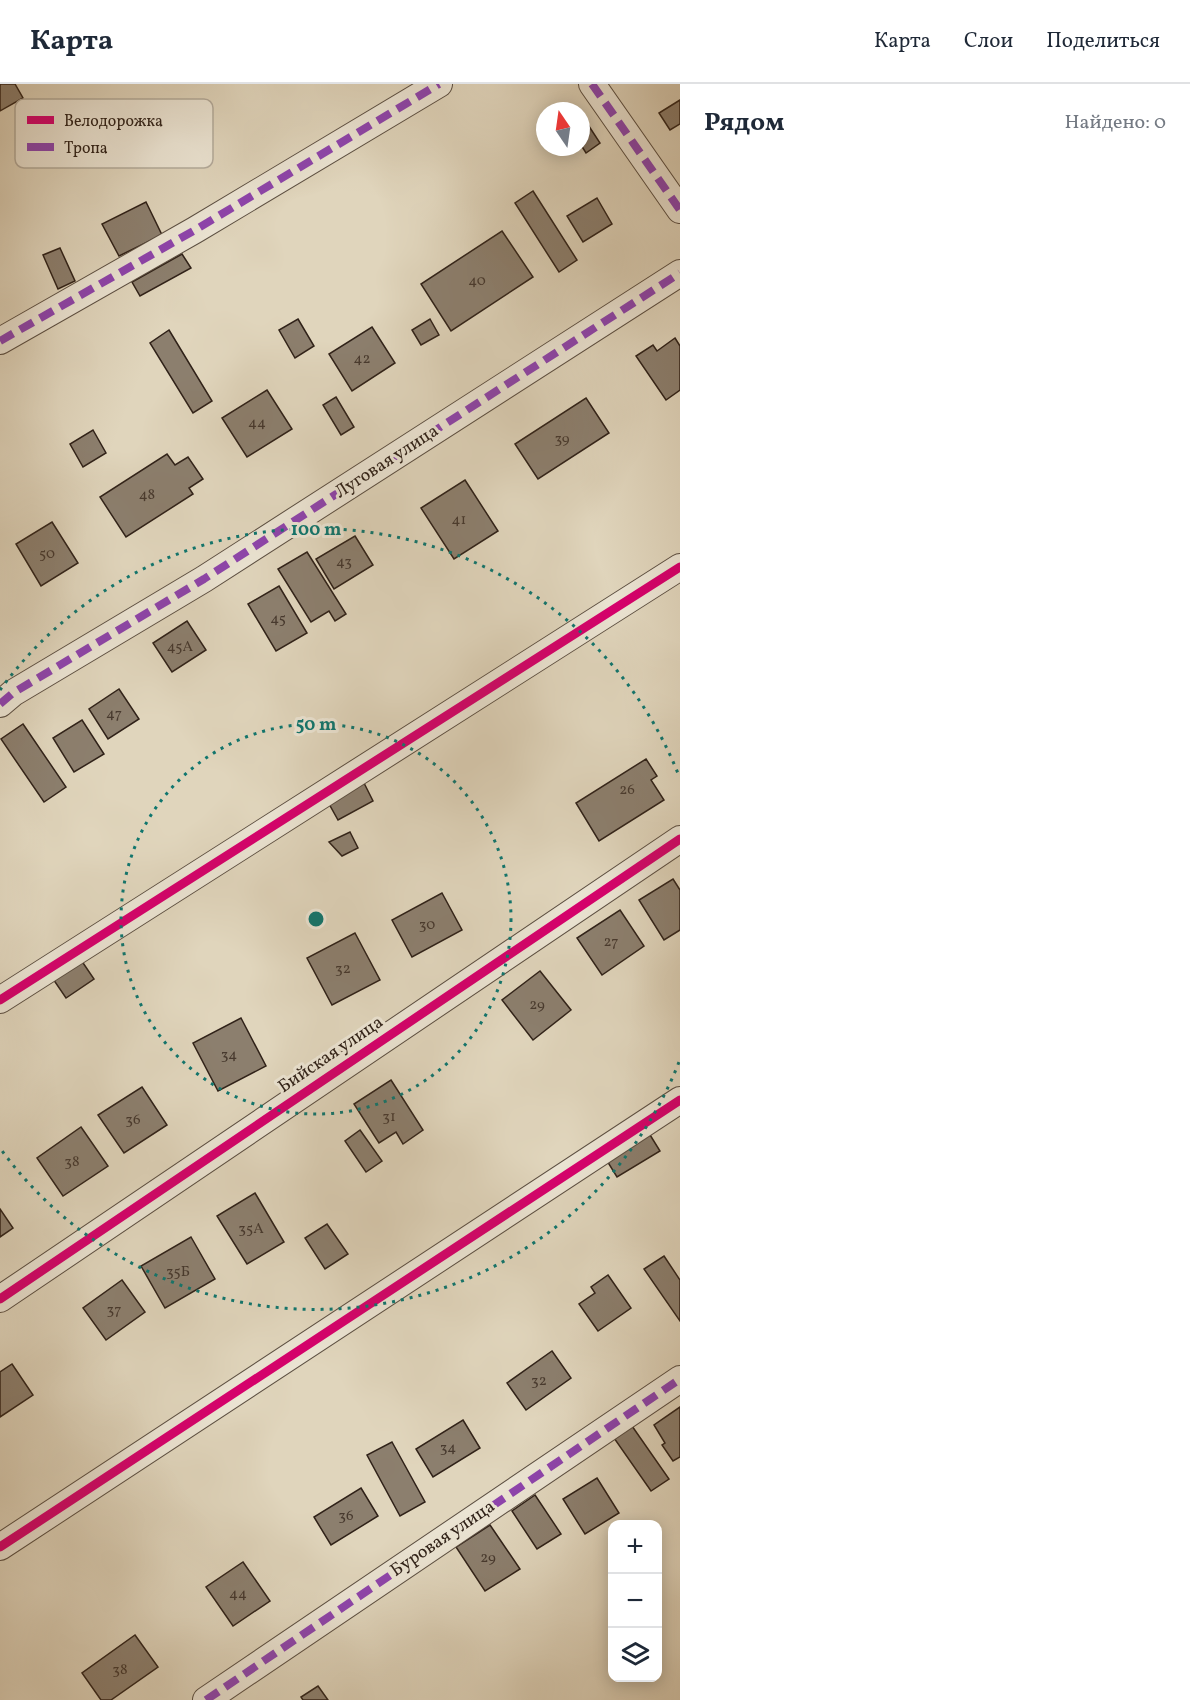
<!DOCTYPE html>
<html lang="ru">
<meta charset="utf-8">
<style>
body{margin:0;font-family:Vollkorn,serif;background:#f2f2f3;color:#1f2937}
.controls{position:absolute;right:18px;bottom:18px;display:grid;overflow:hidden;border-radius:12px;box-shadow:0 3px 15px #0003}
.controls button{width:54px;height:54px;display:grid;place-items:center;padding:0;border:0;border-bottom:2px solid #e0e1e3;background:#fff;color:#1f2937;font:30px sans-serif}
.compass{position:absolute;left:536px;top:18px;width:54px;height:54px;border-radius:50%;background:#fff;box-shadow:0 3px 15px #0003;rotate:347deg}
.list{margin:0;padding:0;list-style:none}
h2{display:flex;justify-content:space-between;align-items:center;height:78px;margin:0;padding:0 24px;font-size:26px}
h2 small{font-size:20px;font-weight:400;color:#747a83}
.icon{flex:none;width:33px;height:33px;fill:none;stroke:currentColor;stroke-width:2;stroke-linecap:round;stroke-linejoin:round}
.map{position:relative;flex:none;width:680px;height:1616px;overflow:hidden}
header{display:flex;align-items:center;gap:36px;box-sizing:border-box;height:84px;padding:0 30px;background:#fff;border-bottom:2px solid #e0e1e3}
header strong{font-size:28px}
nav{display:flex;gap:33px;margin-inline-start:auto;font-size:21px}
main{display:flex}
aside{flex:1;background:#fff}
.map>svg:first-child{display:block}
</style>
<header>
<strong>Карта</strong>
<nav><a>Карта</a><a>Слои</a><a>Поделиться</a></nav>
</header>
<main>
<div class="map">
<svg width="680" height="1616" viewBox="0 0 680 1616">
<rect width="100%" height="100%" fill="#e0d5bc"/>
<filter id="stains"><feTurbulence type="fractalNoise" baseFrequency=".00333" numOctaves="4"/><feColorMatrix values="0 0 0 0 .2 0 0 0 0 .09 0 0 0 0 .02 0 0 0 .5 -.17"/></filter>
<radialGradient id="worn" r=".72"><stop offset=".6" stop-color="#630" stop-opacity="0"/><stop offset="1" stop-color="#630" stop-opacity=".3"/></radialGradient>
<g fill="#8c7f6e" stroke="#302219" stroke-width="1.5">
<path d="M 0,0 L 15,0 L 23,14 L 0,27 Z"/>
<path d="M 680,16 L 680,40 L 670,46 L 659,29 Z"/>
<path d="M 581,30 L 600,59 L 586,69 L 581,61 Z"/>
<path d="M 533,107 L 577,176 L 559,188 L 515,119 Z"/>
<path d="M 597,114 L 612,140 L 583,158 L 567,132 Z"/>
<path d="M 146,118 L 162,151 L 119,172 L 102,140 Z"/>
<path d="M 502,147 L 533,193 L 451,247 L 421,200 Z"/>
<path d="M 60,164 L 75,197 L 58,205 L 43,171 Z"/>
<path d="M 182,170 L 191,184 L 140,212 L 132,198 Z"/>
<path d="M 298,235 L 314,262 L 295,274 L 279,246 Z"/>
<path d="M 430,235 L 439,251 L 421,261 L 412,246 Z"/>
<path d="M 372,243 L 395,279 L 352,307 L 329,270 Z"/>
<path d="M 169,246 L 212,317 L 193,329 L 150,259 Z"/>
<path d="M 675,254 L 680,262 L 680,306 L 666,316 L 636,272 L 653,261 L 657,267 Z"/>
<path d="M 267,306 L 292,345 L 247,373 L 222,334 Z"/>
<path d="M 336,313 L 354,343 L 341,351 L 323,321 Z"/>
<path d="M 586,314 L 609,349 L 538,395 L 515,360 Z"/>
<path d="M 93,346 L 106,369 L 83,383 L 70,360 Z"/>
<path d="M 167,370 L 175,381 L 188,373 L 203,395 L 189,404 L 193,410 L 126,453 L 100,413 Z"/>
<path d="M 465,396 L 498,447 L 454,475 L 421,424 Z"/>
<path d="M 52,438 L 78,479 L 41,502 L 16,460 Z"/>
<path d="M 355,452 L 373,481 L 334,505 L 316,475 Z"/>
<path d="M 307,468 L 346,530 L 335,537 L 329,527 L 311,538 L 278,485 Z"/>
<path d="M 279,502 L 307,549 L 276,567 L 248,520 Z"/>
<path d="M 187,537 L 206,566 L 172,588 L 153,559 Z"/>
<path d="M 119,605 L 139,635 L 108,655 L 89,625 Z"/>
<path d="M 82,636 L 104,670 L 74,688 L 53,654 Z"/>
<path d="M 23,640 L 66,703 L 44,718 L 1,655 Z"/>
<path d="M 646,675 L 657,692 L 651,696 L 664,716 L 599,757 L 576,719 Z"/>
<path d="M 364,699 L 373,717 L 338,736 L 328,718 Z"/>
<path d="M 350,748 L 358,764 L 342,772 L 329,758 Z"/>
<path d="M 673,795 L 680,806 L 680,846 L 664,856 L 639,816 Z"/>
<path d="M 442,809 L 462,846 L 412,873 L 392,836 Z"/>
<path d="M 620,826 L 644,862 L 602,891 L 577,854 Z"/>
<path d="M 355,849 L 380,896 L 332,921 L 307,874 Z"/>
<path d="M 79,873 L 94,895 L 66,914 L 51,892 Z"/>
<path d="M 540,887 L 571,926 L 533,956 L 502,916 Z"/>
<path d="M 241,934 L 266,982 L 218,1007 L 193,959 Z"/>
<path d="M 391,996 L 423,1046 L 403,1060 L 396,1048 L 379,1059 L 354,1020 Z"/>
<path d="M 142,1003 L 167,1041 L 124,1069 L 98,1031 Z"/>
<path d="M 81,1043 L 108,1082 L 63,1112 L 37,1074 Z"/>
<path d="M 360,1046 L 382,1077 L 366,1088 L 345,1057 Z"/>
<path d="M 647,1046 L 660,1067 L 617,1093 L 604,1072 Z"/>
<path d="M 255,1109 L 284,1158 L 247,1180 L 217,1132 Z"/>
<path d="M 0,1125 L 13,1144 L 0,1153 Z"/>
<path d="M 327,1140 L 348,1170 L 325,1185 L 305,1154 Z"/>
<path d="M 191,1153 L 215,1195 L 165,1224 L 141,1182 Z"/>
<path d="M 664,1172 L 680,1196 L 680,1237 L 644,1185 Z"/>
<path d="M 608,1191 L 631,1224 L 598,1247 L 579,1220 L 595,1209 L 591,1203 Z"/>
<path d="M 122,1196 L 145,1228 L 106,1256 L 83,1224 Z"/>
<path d="M 552,1267 L 571,1294 L 526,1326 L 507,1299 Z"/>
<path d="M 12,1280 L 33,1311 L 0,1333 L 0,1288 Z"/>
<path d="M 680,1323 L 680,1373 L 673,1377 L 662,1361 L 665,1359 L 654,1341 Z"/>
<path d="M 463,1336 L 480,1364 L 433,1393 L 416,1365 Z"/>
<path d="M 632,1342 L 669,1395 L 651,1407 L 614,1354 Z"/>
<path d="M 392,1358 L 425,1418 L 400,1432 L 367,1371 Z"/>
<path d="M 597,1394 L 619,1429 L 585,1450 L 563,1415 Z"/>
<path d="M 361,1404 L 378,1432 L 331,1461 L 314,1433 Z"/>
<path d="M 535,1411 L 561,1450 L 537,1465 L 512,1427 Z"/>
<path d="M 490,1441 L 520,1485 L 485,1507 L 456,1463 Z"/>
<path d="M 243,1478 L 270,1517 L 233,1542 L 206,1503 Z"/>
<path d="M 135,1551 L 158,1583 L 111,1616 L 101,1616 L 82,1589 Z"/>
<path d="M 318,1602 L 328,1616 L 303,1616 L 301,1613 Z"/>
</g>
<g fill="none" stroke-linecap="round" stroke-linejoin="round">
<defs>
<g id="minor">
<path d="M 592,0 L 680,126"/>
<path d="M 0,257 L 195,146 L 439,0"/>
<path d="M 0,620 L 13,609 L 204,495 L 680,189"/>
<path d="M 0,916 L 680,483"/>
<path d="M 0,1215 L 680,755"/>
<path d="M 0,1463 L 680,1016"/>
<path d="M 206,1616 L 680,1295"/>
</g>
</defs>
<use href="#minor" stroke="#5c4f42" stroke-width="28"/>
<use href="#minor" stroke="#ebe4d3" stroke-width="26"/>
<g stroke="#8e44ad" stroke-width="8" stroke-dasharray="15 8" stroke-linecap="butt">
<path d="M 592,0 L 680,126"/>
<path d="M 0,257 L 195,146 L 439,0"/>
<path d="M 0,620 L 13,609 L 204,495 L 680,189"/>
<path d="M 206,1616 L 680,1295"/>
</g>
<defs>
<g id="cycleway">
<path d="M 0,916 L 680,483"/>
<path d="M 0,1215 L 680,755"/>
<path d="M 0,1463 L 680,1016"/>
</g>
</defs>
<use href="#cycleway" stroke="#ebe4d3" stroke-width="13"/>
<use href="#cycleway" stroke="#d6006c" stroke-width="9"/>
</g>
<g fill="none" stroke="#0f766e" stroke-width="3" stroke-dasharray="3 6">
<circle cx="316" cy="835" r="195"/>
<path d="M679 978A390 390 0 0 1 0 1064M0 606A390 390 0 0 1 679 692"/>
</g>
<g text-anchor="middle" dominant-baseline="central" stroke-width="6" stroke-linejoin="round" paint-order="stroke">
<g font-size="15" fill="#47392e">
<text x="477" y="197">40</text>
<text x="362" y="275">42</text>
<text x="257" y="339">44</text>
<text x="562" y="355">39</text>
<text x="147" y="411">48</text>
<text x="459" y="436">41</text>
<text x="47" y="470">50</text>
<text x="344" y="478">43</text>
<text x="278" y="535">45</text>
<text x="180" y="563">45А</text>
<text x="114" y="630">47</text>
<text x="627" y="706">26</text>
<text x="427" y="841">30</text>
<text x="611" y="858">27</text>
<text x="343" y="885">32</text>
<text x="537" y="921">29</text>
<text x="229" y="971">34</text>
<text x="389" y="1033">31</text>
<text x="133" y="1036">36</text>
<text x="72" y="1078">38</text>
<text x="251" y="1145">35А</text>
<text x="178" y="1188">35Б</text>
<text x="114" y="1226">37</text>
<text x="539" y="1297">32</text>
<text x="448" y="1364">34</text>
<text x="346" y="1432">36</text>
<text x="488" y="1474">29</text>
<text x="238" y="1510">44</text>
<text x="120" y="1586">38</text>
</g>
<g font-size="18" fill="#302219" stroke="#ebe4d3">
<text transform="translate(387 378) rotate(-33)">Луговая улица</text>
<text transform="translate(331 971) rotate(-34)">Бийская улица</text>
<text transform="translate(443 1455) rotate(-34)">Буровая улица</text>
</g>
</g>
<rect x="15" y="15" width="198" height="69" rx="9" fill="#ebe4d3" stroke="#b3aa9b" stroke-width="1.5"/>
<rect x="27" y="32" width="27" height="8" fill="#d6006c"/>
<rect x="27" y="59" width="27" height="8" fill="#8e44ad"/>
<g font-size="16" fill="#302219">
<text x="64" y="42">Велодорожка</text>
<text x="64" y="69">Тропа</text>
</g>
<circle cx="316" cy="835" r="9" fill="#0f766e" stroke="#ebe4d3" stroke-width="3"/>
<g font-size="18" text-anchor="middle" font-weight="bold" fill="#0f766e" stroke="#ebe4d3" stroke-width="6" stroke-linejoin="round" paint-order="stroke">
<text x="316" y="451">100 m</text>
<text x="316" y="646">50 m</text>
</g>
<rect width="100%" height="100%" filter="url(#stains)"/>
<rect width="100%" height="100%" fill="url(#worn)"/>
</svg>
<div class="controls">
<button>+</button>
<button>−</button>
<button><svg class="icon" aria-label="layers" viewBox="0 0 24 24"><path d="M12 4l9 5-9 5-9-5zM3 14l9 5 9-5"/></svg></button>
</div>
<svg class="compass" viewBox="-18 -18 36 36"><path d="M0-13l5 13h-10z" fill="#e53935"/><path d="M0 13l5-13h-10z" fill="#747a83"/></svg>
</div>
<aside>
<h2>Рядом<small>Найдено: 0</small></h2>
<ul class="list">
</ul>
</aside>
</main>
